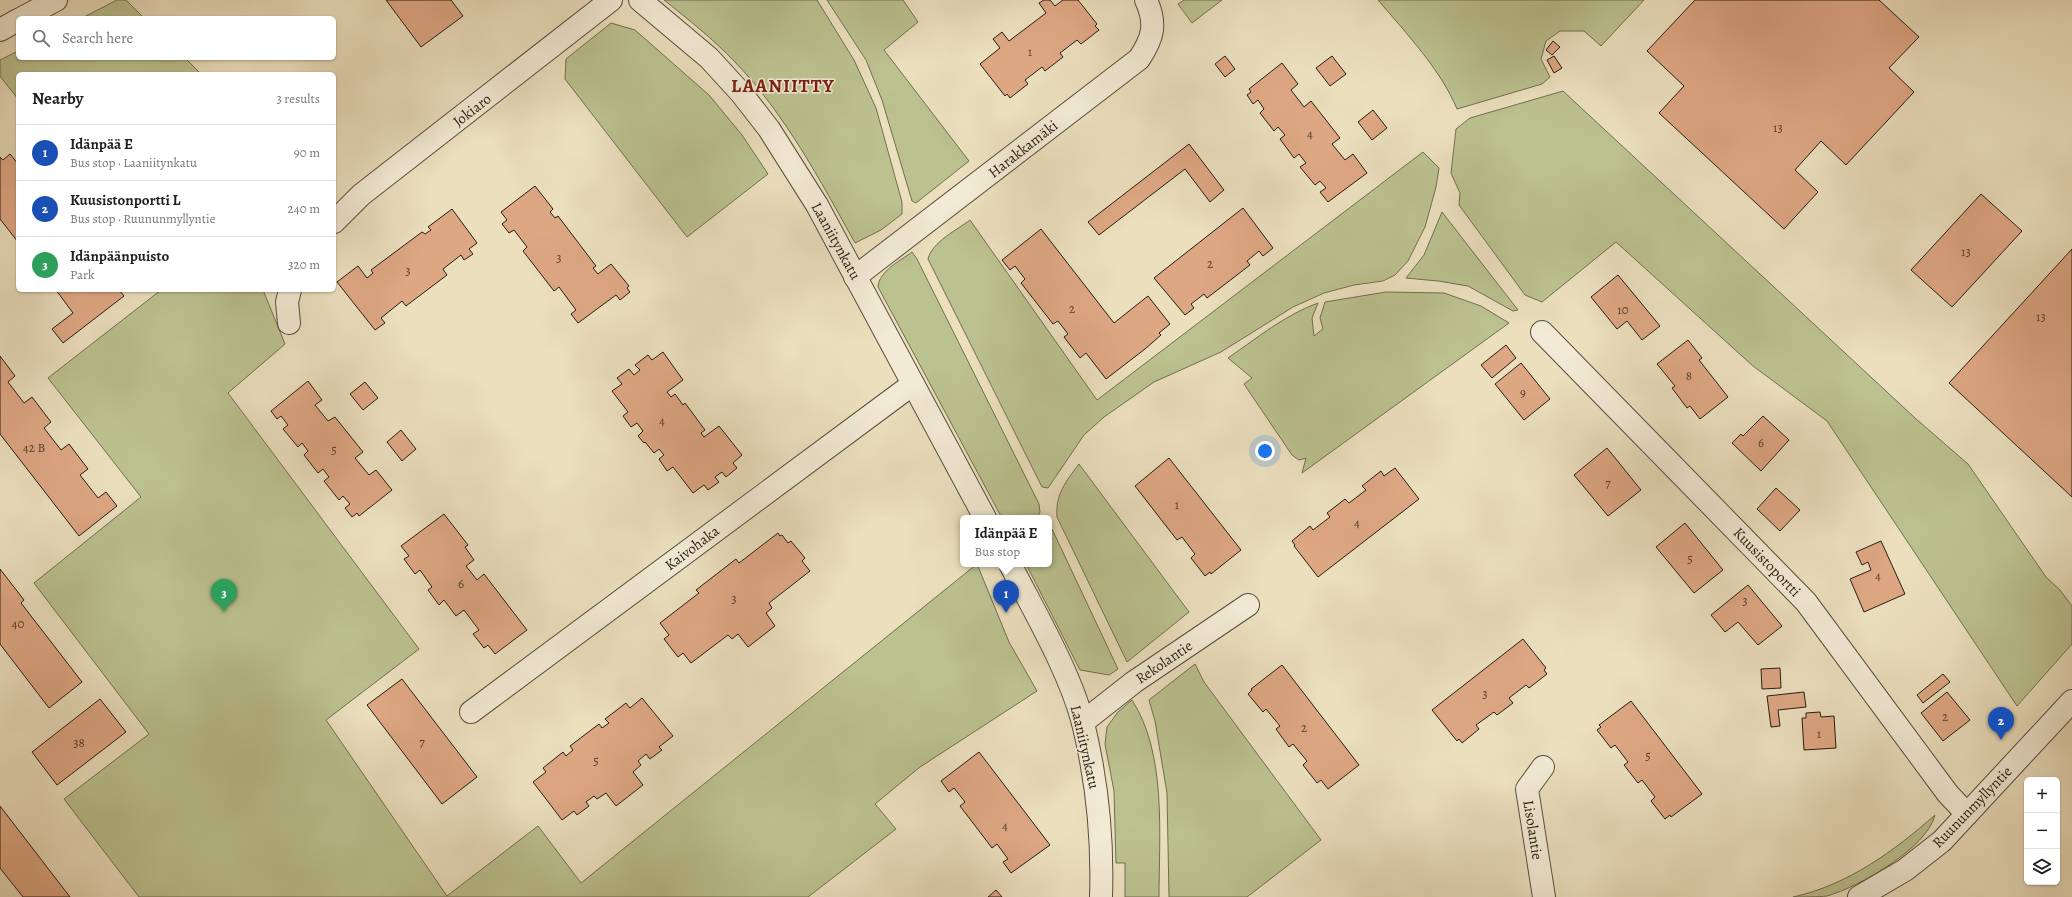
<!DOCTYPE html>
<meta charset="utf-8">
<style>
body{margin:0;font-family:Alegreya,serif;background:#f6f6f6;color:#202124}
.controls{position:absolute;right:12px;bottom:12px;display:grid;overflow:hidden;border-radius:6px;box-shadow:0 1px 3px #0004}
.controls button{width:36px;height:36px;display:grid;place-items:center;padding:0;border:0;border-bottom:1px solid #e0e0e0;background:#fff;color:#202124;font:20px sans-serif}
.you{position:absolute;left:1265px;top:451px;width:14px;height:14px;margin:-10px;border:3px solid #fff;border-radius:50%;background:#1a73e8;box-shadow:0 0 0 6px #1a73e833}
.badge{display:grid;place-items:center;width:26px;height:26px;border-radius:50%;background:#8f2418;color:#fff;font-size:13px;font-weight:700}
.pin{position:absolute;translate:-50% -33px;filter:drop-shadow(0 1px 2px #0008)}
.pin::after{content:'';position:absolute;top:21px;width:14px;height:12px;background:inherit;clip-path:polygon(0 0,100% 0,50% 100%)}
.popup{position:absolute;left:960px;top:515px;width:92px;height:52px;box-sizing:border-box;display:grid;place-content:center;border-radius:6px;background:#fff;filter:drop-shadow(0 1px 3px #0005);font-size:13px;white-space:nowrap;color:#757577}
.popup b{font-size:15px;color:#202124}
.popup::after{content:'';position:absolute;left:50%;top:100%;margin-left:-8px;border:8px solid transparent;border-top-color:#fff}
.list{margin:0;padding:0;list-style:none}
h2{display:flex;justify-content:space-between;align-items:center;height:52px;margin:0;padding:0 16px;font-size:17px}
h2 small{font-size:13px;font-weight:400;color:#757577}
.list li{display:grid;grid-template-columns:26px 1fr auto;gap:12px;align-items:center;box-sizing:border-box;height:56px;padding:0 16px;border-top:1px solid #e0e0e0}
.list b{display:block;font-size:15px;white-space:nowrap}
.list p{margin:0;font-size:13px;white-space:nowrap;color:#757577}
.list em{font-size:13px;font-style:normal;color:#757577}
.icon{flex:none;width:22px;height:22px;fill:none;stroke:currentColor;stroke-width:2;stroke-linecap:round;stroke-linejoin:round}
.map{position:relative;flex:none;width:2072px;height:897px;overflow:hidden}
.search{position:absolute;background:#fff;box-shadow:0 1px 3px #0004;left:16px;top:16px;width:320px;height:44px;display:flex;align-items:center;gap:10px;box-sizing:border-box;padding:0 14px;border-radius:6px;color:#757577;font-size:15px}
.panel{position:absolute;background:#fff;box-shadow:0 1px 3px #0004;left:16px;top:72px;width:320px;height:220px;border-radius:6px}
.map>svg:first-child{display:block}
</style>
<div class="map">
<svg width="2072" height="897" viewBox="0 0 2072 897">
<rect width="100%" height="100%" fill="#ebdfbe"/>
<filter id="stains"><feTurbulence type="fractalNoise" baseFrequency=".005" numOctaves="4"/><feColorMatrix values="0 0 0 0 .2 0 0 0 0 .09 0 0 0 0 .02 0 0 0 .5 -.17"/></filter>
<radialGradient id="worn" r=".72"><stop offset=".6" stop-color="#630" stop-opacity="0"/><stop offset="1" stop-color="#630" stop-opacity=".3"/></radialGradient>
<g fill="#bbc18f" stroke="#706f50">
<path d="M 117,0 L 126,0 L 144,18 L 82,18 Z"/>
<path d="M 664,0 L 817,0 L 854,60 L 876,108 L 902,202 L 902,214 L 881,230 L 855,243 C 820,180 785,114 735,62 C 713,39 689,20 664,0 Z"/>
<path d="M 827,0 L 903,0 L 918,22 L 884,50 L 969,161 L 916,203 L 912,201 L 882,100 L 866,60 Z"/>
<path d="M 1184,0 L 1222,0 L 1192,23 L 1178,4 Z"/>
<path d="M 1378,0 L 1644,0 L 1601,46 L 1584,31 L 1560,31 L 1546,41 L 1541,59 L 1550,77 L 1542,84 L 1457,109 C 1441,70 1406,33 1378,0 Z"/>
<path d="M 611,23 L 635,30 L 709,95 L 742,135 L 768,174 L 687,237 L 565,79 L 566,59 Z"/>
<path d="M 18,51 L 18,58 L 185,58 L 201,74 L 18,74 L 18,99 L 0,76 L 0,60 Z"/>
<path d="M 1563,91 L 1915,418 L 1968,464 L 2046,577 L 2060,590 L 2072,606 L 2072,644 L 2017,706 L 1827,421 L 1753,366 L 1616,242 L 1542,302 L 1525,295 L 1459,205 L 1460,193 L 1451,173 L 1456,129 L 1470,118 Z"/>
<path d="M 1423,152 L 1439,168 L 1436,187 L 1425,227 L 1408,261 L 1395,275 L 1383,281 L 1354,285 L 1324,293 L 1293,307 L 1221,352 L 1154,382 L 1104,417 L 1084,435 L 1048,488 L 1042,487 L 928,259 C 932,242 957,230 970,220 L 1097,400 Z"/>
<path d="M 1442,212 L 1518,310 L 1513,311 L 1468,286 L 1438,281 L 1406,278 L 1424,255 Z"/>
<path d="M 912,252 L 917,259 L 1039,504 L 1040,512 L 1037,518 L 1002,518 L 878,287 C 879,271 900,261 912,252 Z"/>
<path d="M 161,290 L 263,290 L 285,344 L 228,393 L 419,649 L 326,720 L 447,896 L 538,826 L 581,883 L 977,564 L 1009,642 L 1037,691 L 920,767 L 875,804 L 896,829 L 808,897 L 139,897 L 64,799 L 149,734 L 34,583 L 141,497 L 48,378 Z"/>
<path d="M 1386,292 L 1444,293 L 1481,306 L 1509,323 L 1302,473 L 1306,458 L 1299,460 L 1292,455 L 1244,384 L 1252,378 L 1228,358 C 1257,338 1285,315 1318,303 L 1312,318 L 1314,336 L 1323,329 L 1320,318 L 1325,302 Z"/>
<path d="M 1079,464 L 1189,612 L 1127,662 L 1057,517 C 1055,495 1066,481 1079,464 Z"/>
<path d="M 1049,528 L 1052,529 L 1118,669 L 1109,675 L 1080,670 L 1026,564 L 1049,564 Z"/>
<path d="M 1195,664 L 1204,682 L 1321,840 L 1247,897 L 1169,897 L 1167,793 L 1155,721 L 1149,700 Z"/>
<path d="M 1132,700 C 1167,754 1159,836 1159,897 L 1125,897 L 1125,863 L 1116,863 L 1114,791 L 1105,744 L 1107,727 L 1118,712 Z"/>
<path d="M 1935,815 C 1927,848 1859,887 1827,896 C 1818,897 1804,897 1793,897 C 1848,885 1894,851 1935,815 Z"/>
</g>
<g fill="#dea784" stroke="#261d11">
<path d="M 386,0 L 451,0 L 463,16 L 421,47 Z"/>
<path d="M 1044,0 L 1050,0 L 1055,6 L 1063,0 L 1078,0 L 1097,24 L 1095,26 L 1099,30 L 1081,44 L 1077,40 L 1060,53 L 1063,57 L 1045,71 L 1042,67 L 1025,80 L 1028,84 L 1010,98 L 1007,94 L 1005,96 L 980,64 L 1000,48 L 993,39 L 1002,32 L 1009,41 L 1046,13 L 1039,3 Z"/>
<path d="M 1695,0 L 1879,0 L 1919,37 L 1889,68 L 1914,92 L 1846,165 L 1821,141 L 1795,170 L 1818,192 L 1784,229 L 1659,113 L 1684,86 L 1647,51 Z"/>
<path d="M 1553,41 L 1560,47 L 1552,55 L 1546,50 Z"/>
<path d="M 1225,56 L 1235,69 L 1225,77 L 1215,64 Z"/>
<path d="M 1332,56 L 1346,74 L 1330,86 L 1316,68 Z"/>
<path d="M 1554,56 L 1562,68 L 1554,73 L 1547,60 Z"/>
<path d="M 1282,63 L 1298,84 L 1291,90 L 1304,107 L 1311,101 L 1340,138 L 1332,144 L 1345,160 L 1353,154 L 1367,173 L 1328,202 L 1320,192 L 1326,188 L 1320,181 L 1315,185 L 1300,167 L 1306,163 L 1299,154 L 1294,158 L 1280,139 L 1285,135 L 1278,127 L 1274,131 L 1260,113 L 1264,109 L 1258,100 L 1253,104 L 1247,95 L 1251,92 L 1249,89 Z"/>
<path d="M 1373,110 L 1387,128 L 1372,140 L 1358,122 Z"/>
<path d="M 1189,144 L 1224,190 L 1210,202 L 1185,169 L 1099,235 L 1088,222 Z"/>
<path d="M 10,154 L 18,164 L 18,242 L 0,219 L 0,157 L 3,160 Z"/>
<path d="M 535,186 L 553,209 L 550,212 L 555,218 L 558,216 L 596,266 L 593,268 L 598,274 L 611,264 L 629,286 L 627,288 L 630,292 L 620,300 L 616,295 L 578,323 L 571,314 L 576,310 L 559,287 L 554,291 L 523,251 L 527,247 L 514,230 L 509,233 L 502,224 L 507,220 L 501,212 Z"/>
<path d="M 1981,194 L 2022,231 L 1952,307 L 1911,270 Z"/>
<path d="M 1243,208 L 1273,248 L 1263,256 L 1259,251 L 1247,261 L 1250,265 L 1207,298 L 1204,294 L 1191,304 L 1194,308 L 1185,315 L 1154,278 Z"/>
<path d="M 452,209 L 477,243 L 469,249 L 473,254 L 464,260 L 461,255 L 443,269 L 447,275 L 406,306 L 402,301 L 381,318 L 385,323 L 375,330 L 337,282 L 358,266 L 367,278 L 373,273 L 371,270 L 422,232 L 425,234 L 431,230 L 428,227 Z"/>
<path d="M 1041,229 L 1114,323 L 1148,296 L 1170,324 L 1159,333 L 1161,335 L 1145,349 L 1106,379 L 1086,353 L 1080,358 L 1064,337 L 1068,334 L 1058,321 L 1053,324 L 1021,283 L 1025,279 L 1015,266 L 1010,270 L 1002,260 Z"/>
<path d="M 2072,249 L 2072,497 L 1949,383 Z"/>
<path d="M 1618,275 L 1660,326 L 1642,340 L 1627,321 L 1617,329 L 1591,297 Z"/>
<path d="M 56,290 L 119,290 L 124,296 L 63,343 L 52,329 L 73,313 Z"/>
<path d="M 1688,340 L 1702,358 L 1699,360 L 1728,397 L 1700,419 L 1690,406 L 1687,408 L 1672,388 L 1675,386 L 1657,364 Z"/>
<path d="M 1506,345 L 1516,358 L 1492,378 L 1481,365 Z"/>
<path d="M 663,352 L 683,380 L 667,392 L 671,397 L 675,394 L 683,405 L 685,403 L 705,430 L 701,433 L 704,437 L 719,426 L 742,455 L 733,463 L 737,468 L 726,477 L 722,472 L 715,477 L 719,482 L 708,490 L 704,485 L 693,493 L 673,467 L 667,471 L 659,459 L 664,455 L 659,449 L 654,453 L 645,442 L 644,443 L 638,436 L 643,431 L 637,423 L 631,427 L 623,416 L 628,412 L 612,391 L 622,384 L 617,378 L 629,369 L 634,375 L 640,370 L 635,365 L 648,355 L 652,360 Z"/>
<path d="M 0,356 L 15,376 L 8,382 L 24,403 L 32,397 L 51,422 L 44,428 L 61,450 L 69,444 L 88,469 L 80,475 L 98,498 L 106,492 L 117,506 L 79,536 L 0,434 Z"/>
<path d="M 1521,363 L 1550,399 L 1524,420 L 1495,384 Z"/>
<path d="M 308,381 L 322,400 L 315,405 L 328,421 L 335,417 L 363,452 L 355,458 L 369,475 L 376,470 L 392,490 L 359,516 L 357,513 L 352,517 L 345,508 L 350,504 L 343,496 L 339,500 L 324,481 L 329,477 L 323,469 L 318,473 L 304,455 L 308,451 L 302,443 L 298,447 L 283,429 L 288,425 L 281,416 L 277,419 L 271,411 Z"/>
<path d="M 365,382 L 378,398 L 363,410 L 350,394 Z"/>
<path d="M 1763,416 L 1789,440 L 1761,471 L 1732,443 L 1741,434 L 1743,436 Z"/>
<path d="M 401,430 L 416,449 L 402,461 L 387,442 Z"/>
<path d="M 1607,448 L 1641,490 L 1608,516 L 1574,475 Z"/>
<path d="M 1169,458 L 1241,550 L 1211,574 L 1210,572 L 1205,576 L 1191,558 L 1195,554 L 1182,537 L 1177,540 L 1135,486 Z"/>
<path d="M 1395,468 L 1419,499 L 1318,577 L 1294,546 L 1295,545 L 1292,541 L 1310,526 L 1313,530 L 1330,517 L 1327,513 L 1345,499 L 1349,503 L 1366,490 L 1362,486 L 1381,471 L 1384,476 Z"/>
<path d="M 1776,488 L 1800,510 L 1780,531 L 1757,509 Z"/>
<path d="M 444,514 L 468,545 L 465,547 L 474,560 L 466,566 L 477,580 L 484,574 L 527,630 L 495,654 L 488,645 L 484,648 L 473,634 L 479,630 L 464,610 L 456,616 L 444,600 L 439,605 L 428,590 L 432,587 L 420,570 L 415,574 L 404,559 L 409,556 L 401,546 Z"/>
<path d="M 1685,523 L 1723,570 L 1694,593 L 1656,547 Z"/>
<path d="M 778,533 L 780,536 L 782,535 L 788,543 L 791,541 L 805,558 L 802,561 L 810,571 L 769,603 L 772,608 L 766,613 L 775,626 L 748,647 L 738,634 L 732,639 L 728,635 L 691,663 L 683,653 L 678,657 L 664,639 L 669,635 L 660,623 L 699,593 L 696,590 L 736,559 L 739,563 Z"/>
<path d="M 1881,541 L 1905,594 L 1864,612 L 1850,579 L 1871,570 L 1868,562 L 1862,565 L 1856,552 Z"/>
<path d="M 0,569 L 24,600 L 21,603 L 82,682 L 49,708 L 0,644 Z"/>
<path d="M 1748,585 L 1782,626 L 1758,645 L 1738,622 L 1725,632 L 1711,615 Z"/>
<path d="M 1523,639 L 1546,668 L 1544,670 L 1547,674 L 1529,688 L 1526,685 L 1509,698 L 1513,703 L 1497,715 L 1494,712 L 1476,725 L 1479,729 L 1462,743 L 1459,739 L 1457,741 L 1432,710 Z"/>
<path d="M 1282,665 L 1359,765 L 1328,789 L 1321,780 L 1317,783 L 1303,765 L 1307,761 L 1293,744 L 1289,747 L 1276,729 L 1280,726 L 1266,709 L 1263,712 L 1248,694 L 1252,690 L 1251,689 Z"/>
<path d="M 1780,668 L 1781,688 L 1762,689 L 1761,669 Z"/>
<path d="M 1943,674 L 1950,682 L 1923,703 L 1917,695 Z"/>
<path d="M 402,679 L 477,777 L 442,804 L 367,705 Z"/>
<path d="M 1804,692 L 1806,707 L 1778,710 L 1780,726 L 1771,727 L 1767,696 Z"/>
<path d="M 1947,692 L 1970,720 L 1943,741 L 1921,713 Z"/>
<path d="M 642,698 L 673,736 L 659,747 L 662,750 L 650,759 L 646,754 L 638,761 L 641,765 L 633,772 L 643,785 L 616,806 L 606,793 L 597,799 L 594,796 L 586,802 L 589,806 L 577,815 L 574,811 L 562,820 L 533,782 L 546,772 L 543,768 L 563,752 L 566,756 L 573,750 L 570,746 L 599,724 L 602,728 L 609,723 L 605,719 L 626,703 L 630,708 Z"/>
<path d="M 100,699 L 126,732 L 57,785 L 32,752 Z"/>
<path d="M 1631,701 L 1702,794 L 1671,817 L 1670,815 L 1665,819 L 1651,801 L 1655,797 L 1642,780 L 1638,783 L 1624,765 L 1628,762 L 1615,745 L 1611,748 L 1597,730 L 1601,727 L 1599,725 Z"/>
<path d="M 1820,712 L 1821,717 L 1834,716 L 1836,748 L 1804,750 L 1802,718 L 1806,718 L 1806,713 Z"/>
<path d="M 979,752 L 1050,845 L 1011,873 L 1003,862 L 1008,859 L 997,844 L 992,848 L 960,806 L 965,802 L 954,788 L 949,792 L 941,781 Z"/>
<path d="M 0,806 L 70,897 L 23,897 L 0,868 Z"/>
<path d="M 996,890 L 1002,897 L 988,897 Z"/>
</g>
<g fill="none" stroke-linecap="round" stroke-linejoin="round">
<defs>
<g id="minor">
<path d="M 640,0 L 709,58 L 741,93 L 769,129 L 817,205 L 985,518"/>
<path d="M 22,18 L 56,0"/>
<path d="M 0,30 L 18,20"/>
<path d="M 334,222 L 361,195 L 611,0"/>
<path d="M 855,277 L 1139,59 C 1153,38 1157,24 1146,0"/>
<path d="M 289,323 L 287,302 L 290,290"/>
<path d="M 1542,332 L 1806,602 L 1948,794 L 1967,814"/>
<path d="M 1010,564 C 1034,611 1070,672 1083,723 C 1097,780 1103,838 1101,897"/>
<path d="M 471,712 L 913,384"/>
<path d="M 1083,722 L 1134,682 L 1248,605"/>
<path d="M 1543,767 L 1527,789 L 1544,897"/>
<path d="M 1859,897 L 1905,870 L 1942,841 L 2072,701"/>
</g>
</defs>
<use href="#minor" stroke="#574e3c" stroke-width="24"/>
<use href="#minor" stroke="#f2ead5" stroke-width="22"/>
</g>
<g text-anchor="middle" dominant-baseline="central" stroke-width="3" stroke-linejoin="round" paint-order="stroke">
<g font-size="13" fill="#54402e">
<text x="1030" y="51">1</text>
<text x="1778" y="127">13</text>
<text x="1310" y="133">4</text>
<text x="1966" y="251">13</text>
<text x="559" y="257">3</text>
<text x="1210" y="263">2</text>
<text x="408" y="270">3</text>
<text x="1072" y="308">2</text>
<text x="1623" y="309">10</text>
<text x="2041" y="316">13</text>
<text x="1689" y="375">8</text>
<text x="1523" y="392">9</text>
<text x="662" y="420">4</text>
<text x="1761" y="442">6</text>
<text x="34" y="447">42 B</text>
<text x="334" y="449">5</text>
<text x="1608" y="482">7</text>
<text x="1177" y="504">1</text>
<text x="1357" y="522">4</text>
<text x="1690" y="558">5</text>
<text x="1878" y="575">4</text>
<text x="461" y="583">6</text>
<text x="734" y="598">3</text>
<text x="1745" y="600">3</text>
<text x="18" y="623">40</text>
<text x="1485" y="693">3</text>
<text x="1945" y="716">2</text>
<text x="1304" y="727">2</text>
<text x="1819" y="733">1</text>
<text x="422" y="741">7</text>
<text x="79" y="742">38</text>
<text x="1648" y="755">5</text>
<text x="596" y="760">5</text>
<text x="1005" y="825">4</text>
</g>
<g font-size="15" fill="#261d11" stroke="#f2ead5">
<text transform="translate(472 110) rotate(-38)">Jokiaro</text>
<text transform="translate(1023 149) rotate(-38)">Harakkamäki</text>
<text transform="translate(836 241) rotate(61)">Laaniitynkatu</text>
<text transform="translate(692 548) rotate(-37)">Kaivohaka</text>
<text transform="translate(1767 562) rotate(46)">Kuusistoportti</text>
<text transform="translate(1164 662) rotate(-34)">Rekolantie</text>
<text transform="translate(1085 747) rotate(77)">Laaniitynkatu</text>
<text transform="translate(1972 807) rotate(-46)">Ruununmyllyntie</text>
<text transform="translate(1533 830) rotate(81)">Lisolantie</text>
</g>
<g font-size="19" font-weight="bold" letter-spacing="1" fill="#7a1f14" stroke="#f2ead5">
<text x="783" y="86">LAANIITTY</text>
</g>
</g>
<rect width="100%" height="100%" filter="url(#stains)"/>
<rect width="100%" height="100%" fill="url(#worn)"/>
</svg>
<div class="controls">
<button>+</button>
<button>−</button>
<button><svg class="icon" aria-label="layers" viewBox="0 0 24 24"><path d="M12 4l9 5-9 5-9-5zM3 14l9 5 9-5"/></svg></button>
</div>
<div class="you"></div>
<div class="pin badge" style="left:1006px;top:613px;background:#1a4fb4">1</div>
<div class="popup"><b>Idänpää E</b>Bus stop</div>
<div class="pin badge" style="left:2001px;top:740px;background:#1a4fb4">2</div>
<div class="pin badge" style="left:224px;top:612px;background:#2e9e5b">3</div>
<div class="search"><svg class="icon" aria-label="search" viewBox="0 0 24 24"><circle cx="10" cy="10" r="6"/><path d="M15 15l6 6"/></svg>Search here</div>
<section class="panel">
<h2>Nearby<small>3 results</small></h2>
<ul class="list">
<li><span class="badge" style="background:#1a4fb4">1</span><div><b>Idänpää E</b><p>Bus stop · Laaniitynkatu</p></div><em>90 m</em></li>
<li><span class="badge" style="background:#1a4fb4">2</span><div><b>Kuusistonportti L</b><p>Bus stop · Ruununmyllyntie</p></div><em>240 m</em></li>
<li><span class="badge" style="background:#2e9e5b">3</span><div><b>Idänpäänpuisto</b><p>Park</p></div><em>320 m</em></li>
</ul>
</section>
</div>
